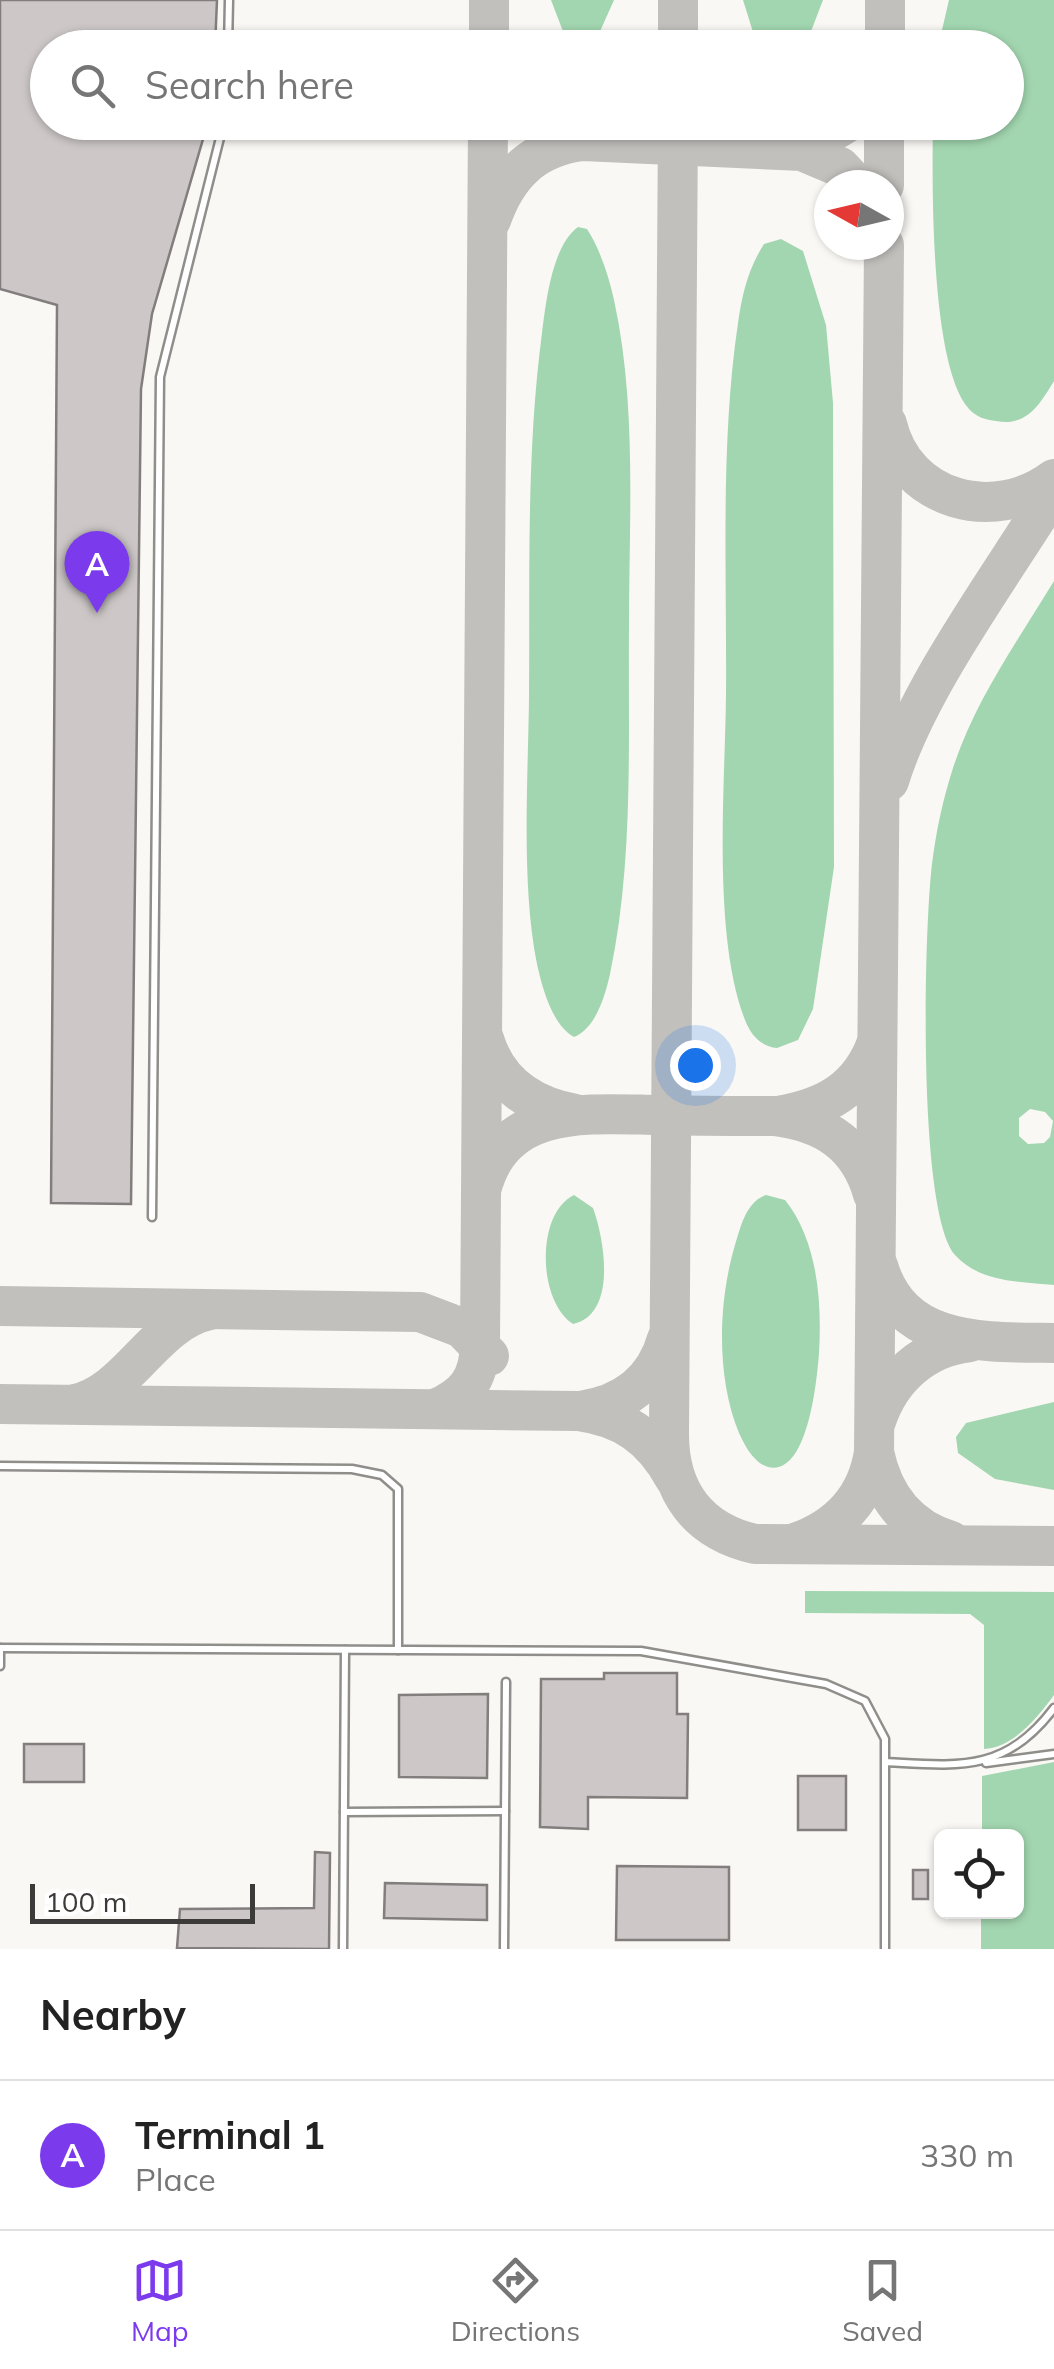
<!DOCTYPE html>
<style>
body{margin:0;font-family:Mulish,sans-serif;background:#f6f6f6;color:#222}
.controls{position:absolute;right:30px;bottom:30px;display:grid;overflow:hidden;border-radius:15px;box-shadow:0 2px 8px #0004}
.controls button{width:90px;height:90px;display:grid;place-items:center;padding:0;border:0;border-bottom:2px solid #e0e0e0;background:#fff;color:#222;font:50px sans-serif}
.compass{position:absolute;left:814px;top:170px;width:90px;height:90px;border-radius:50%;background:#fff;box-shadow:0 2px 8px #0004;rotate:278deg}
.scale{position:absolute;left:30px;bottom:25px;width:225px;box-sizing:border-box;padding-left:10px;border:5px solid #3c3b39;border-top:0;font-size:28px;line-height:35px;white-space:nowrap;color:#3c3b39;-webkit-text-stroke:8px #fff;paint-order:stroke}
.you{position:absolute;left:695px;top:1065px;width:35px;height:35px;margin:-25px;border:8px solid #fff;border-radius:50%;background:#1a73e8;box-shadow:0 0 0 15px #1a73e833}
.badge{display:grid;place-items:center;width:65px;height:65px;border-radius:50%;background:#7c3aed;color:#fff;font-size:32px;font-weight:700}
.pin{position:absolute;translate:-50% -82px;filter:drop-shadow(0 2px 5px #0008)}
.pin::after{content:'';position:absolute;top:52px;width:35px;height:30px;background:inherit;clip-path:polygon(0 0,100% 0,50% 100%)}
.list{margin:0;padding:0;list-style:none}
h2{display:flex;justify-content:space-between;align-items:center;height:130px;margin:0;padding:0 40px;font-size:42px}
h2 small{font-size:32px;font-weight:400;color:#767676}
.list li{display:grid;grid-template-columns:65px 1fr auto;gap:30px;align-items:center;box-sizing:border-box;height:150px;padding:0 40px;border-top:2px solid #e0e0e0}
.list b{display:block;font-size:38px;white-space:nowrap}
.list p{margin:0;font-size:32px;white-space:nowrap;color:#767676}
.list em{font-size:32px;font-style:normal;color:#767676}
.icon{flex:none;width:55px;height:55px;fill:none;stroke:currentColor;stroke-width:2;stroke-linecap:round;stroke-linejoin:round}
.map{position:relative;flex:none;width:1054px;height:1949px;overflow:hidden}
.search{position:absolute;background:#fff;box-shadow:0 2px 8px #0004;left:30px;right:30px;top:30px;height:110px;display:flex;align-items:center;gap:25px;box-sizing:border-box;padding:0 35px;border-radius:55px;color:#767676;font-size:38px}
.sheet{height:280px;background:#fff}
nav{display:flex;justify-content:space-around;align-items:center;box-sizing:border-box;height:140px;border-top:2px solid #e0e0e0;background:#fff;font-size:28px;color:#767676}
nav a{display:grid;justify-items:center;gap:5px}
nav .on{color:#7c3aed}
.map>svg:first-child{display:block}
</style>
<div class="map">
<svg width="1054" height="1949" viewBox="0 0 1054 1949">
<rect width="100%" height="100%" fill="#faf8f4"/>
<g fill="#a2d6b0" fill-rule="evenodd">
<path d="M 551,0 L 614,0 L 593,47 L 569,47 Z"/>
<path d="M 743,0 L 823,0 L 805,47 L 758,48 Z"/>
<path d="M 949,0 L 1054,0 L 1054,381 C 1040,404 1027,427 996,421 C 986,420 976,417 969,409 C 930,366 932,182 933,123 L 1006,122 L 1006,48 L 938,47 Z"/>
<path d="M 578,227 L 587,229 C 600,249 609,277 614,300 C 637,405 629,518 629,625 C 628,740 634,861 610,974 C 605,996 596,1028 574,1037 C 552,1025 542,987 537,964 C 521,885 528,779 529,698 C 530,577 526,453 542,333 C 546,302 552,246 578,227 Z"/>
<path d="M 781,239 L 803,251 L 826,325 L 833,403 L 834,867 L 813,1009 L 798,1040 L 777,1048 C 760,1046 751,1035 745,1020 C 712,934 725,788 726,695 C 727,572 720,445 738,323 C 742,295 748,269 764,244 Z"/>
<path d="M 1054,581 L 1054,1285 C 1020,1282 979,1282 955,1255 C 917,1210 924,930 932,864 C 936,831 943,799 953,768 C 975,700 1017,642 1054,581 ZM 1030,1109 L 1045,1112 L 1053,1121 L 1050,1137 L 1044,1143 L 1028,1144 L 1019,1136 L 1019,1118 Z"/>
<path d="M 574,1195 L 593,1208 C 604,1238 618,1314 573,1324 C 538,1302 535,1214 574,1195 Z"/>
<path d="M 766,1195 L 785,1200 C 818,1241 822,1303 819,1353 C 817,1380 808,1477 768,1467 C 754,1463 745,1446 739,1433 C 716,1377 718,1302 735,1245 C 741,1226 746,1202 766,1195 Z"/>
<path d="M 1054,1402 L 1054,1490 L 995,1479 L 958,1453 L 956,1437 L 966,1423 Z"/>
<path d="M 805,1591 L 1054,1592 L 1054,1695 C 1038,1717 1013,1748 984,1749 L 984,1625 L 970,1614 L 805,1613 Z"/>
<path d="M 1054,1762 L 1054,1949 L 981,1949 L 981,1912 L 1016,1912 L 1016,1836 L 982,1836 L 982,1776 Z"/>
</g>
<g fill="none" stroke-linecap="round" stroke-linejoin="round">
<g stroke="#c2c0bd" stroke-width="40">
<path d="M 489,48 L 489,0"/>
<path d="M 678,48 L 678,0"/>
<path d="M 885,48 L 885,0"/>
<path d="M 678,122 L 669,1434 C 669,1492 698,1531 755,1544 L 1054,1546"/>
<path d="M 783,148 L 813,143 L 848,122"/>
<path d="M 884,185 L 884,122"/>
<path d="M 491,220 C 507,174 534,147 583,141 L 802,151 L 840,167 L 857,185"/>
<path d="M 887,424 C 905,501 994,524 1054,479"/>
<path d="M 889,781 C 917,688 1002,575 1054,490"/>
<path d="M 484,1039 C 497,1084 531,1106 575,1114"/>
<path d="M 778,1116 C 825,1108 860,1090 877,1042"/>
<path d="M 482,1187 C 505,1104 590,1114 658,1115 C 696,1116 735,1116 774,1116 C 824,1122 859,1144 873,1194"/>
<path d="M 878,1266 C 902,1347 985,1342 1054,1343"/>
<path d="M 0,1306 L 420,1312 L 462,1328 L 489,1356"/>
<path d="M 0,1404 L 578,1411 C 623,1417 652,1437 674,1477"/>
<path d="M 75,1404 C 130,1392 153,1322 210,1310"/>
<path d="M 435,1409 C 466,1396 479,1379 480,1345 L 488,122"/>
<path d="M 580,1411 C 624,1405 655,1382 667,1339"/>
<path d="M 876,1421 C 890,1378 924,1347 970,1342"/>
<path d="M 874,1452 C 883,1496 907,1528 951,1541"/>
<path d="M 795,1543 C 839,1528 867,1498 874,1452 L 884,245"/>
</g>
</g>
<g fill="#cdc8c7" stroke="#827e7d" stroke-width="2.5">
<path d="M 0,0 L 217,0 L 215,48 L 48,48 L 48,122 L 208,122 L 152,314 L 141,389 L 131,1204 L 51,1203 L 57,305 L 0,289 Z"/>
<path d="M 604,1673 L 677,1673 L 677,1714 L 688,1714 L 687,1798 L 588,1797 L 588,1829 L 540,1827 L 541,1679 L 604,1679 Z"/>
<path d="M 488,1694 L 487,1778 L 399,1777 L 399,1695 Z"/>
<rect x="24" y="1744" width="60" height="38"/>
<rect x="798" y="1776" width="48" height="54"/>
<path d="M 315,1852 L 330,1853 L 329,1949 L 177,1948 L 180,1909 L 314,1908 Z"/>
<path d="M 617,1866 L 729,1867 L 729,1940 L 616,1940 Z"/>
<rect x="913" y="1870" width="15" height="29"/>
<path d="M 385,1883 L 487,1885 L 487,1920 L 384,1918 Z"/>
</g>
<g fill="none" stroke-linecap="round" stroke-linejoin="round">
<defs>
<g id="service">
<path d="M 228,48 L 229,0"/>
<path d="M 152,1217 L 160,377 L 224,122"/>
<path d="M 0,1466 L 352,1469 L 382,1475 L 398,1489 L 398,1650"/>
<path d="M 0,1648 L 641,1651 L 826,1684 L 865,1701 L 885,1739 L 885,1949"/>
<path d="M 0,1666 L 0,1648"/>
<path d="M 886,1762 C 959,1766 1005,1773 1054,1708"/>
<path d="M 986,1763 L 1054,1754"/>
<path d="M 344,1812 L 505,1811"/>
<path d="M 343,1949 L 345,1650"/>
<path d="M 504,1949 L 506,1682"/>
</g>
</defs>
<use href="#service" stroke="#8f8e8a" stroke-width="11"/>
<use href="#service" stroke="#fff" stroke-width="6"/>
</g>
</svg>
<div class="controls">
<button><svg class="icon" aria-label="locate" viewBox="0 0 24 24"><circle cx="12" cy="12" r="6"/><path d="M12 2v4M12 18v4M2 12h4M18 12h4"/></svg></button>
</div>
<svg class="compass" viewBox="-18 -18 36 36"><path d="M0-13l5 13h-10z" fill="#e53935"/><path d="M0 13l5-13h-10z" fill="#767676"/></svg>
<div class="scale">100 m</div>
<div class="you"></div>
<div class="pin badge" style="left:97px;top:613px">A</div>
<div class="search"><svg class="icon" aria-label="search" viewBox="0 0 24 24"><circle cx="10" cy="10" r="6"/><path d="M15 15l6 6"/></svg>Search here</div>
</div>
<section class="sheet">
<h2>Nearby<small></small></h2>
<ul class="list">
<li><span class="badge">A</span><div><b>Terminal 1</b><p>Place</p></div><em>330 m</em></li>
</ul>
</section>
<nav>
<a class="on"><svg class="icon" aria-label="map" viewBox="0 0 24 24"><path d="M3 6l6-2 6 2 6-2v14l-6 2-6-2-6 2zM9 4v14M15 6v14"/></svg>Map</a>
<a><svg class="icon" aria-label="directions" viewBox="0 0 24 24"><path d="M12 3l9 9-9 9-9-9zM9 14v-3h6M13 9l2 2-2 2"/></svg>Directions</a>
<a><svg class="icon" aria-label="saved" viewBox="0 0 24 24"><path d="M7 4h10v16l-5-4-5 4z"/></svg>Saved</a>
</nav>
